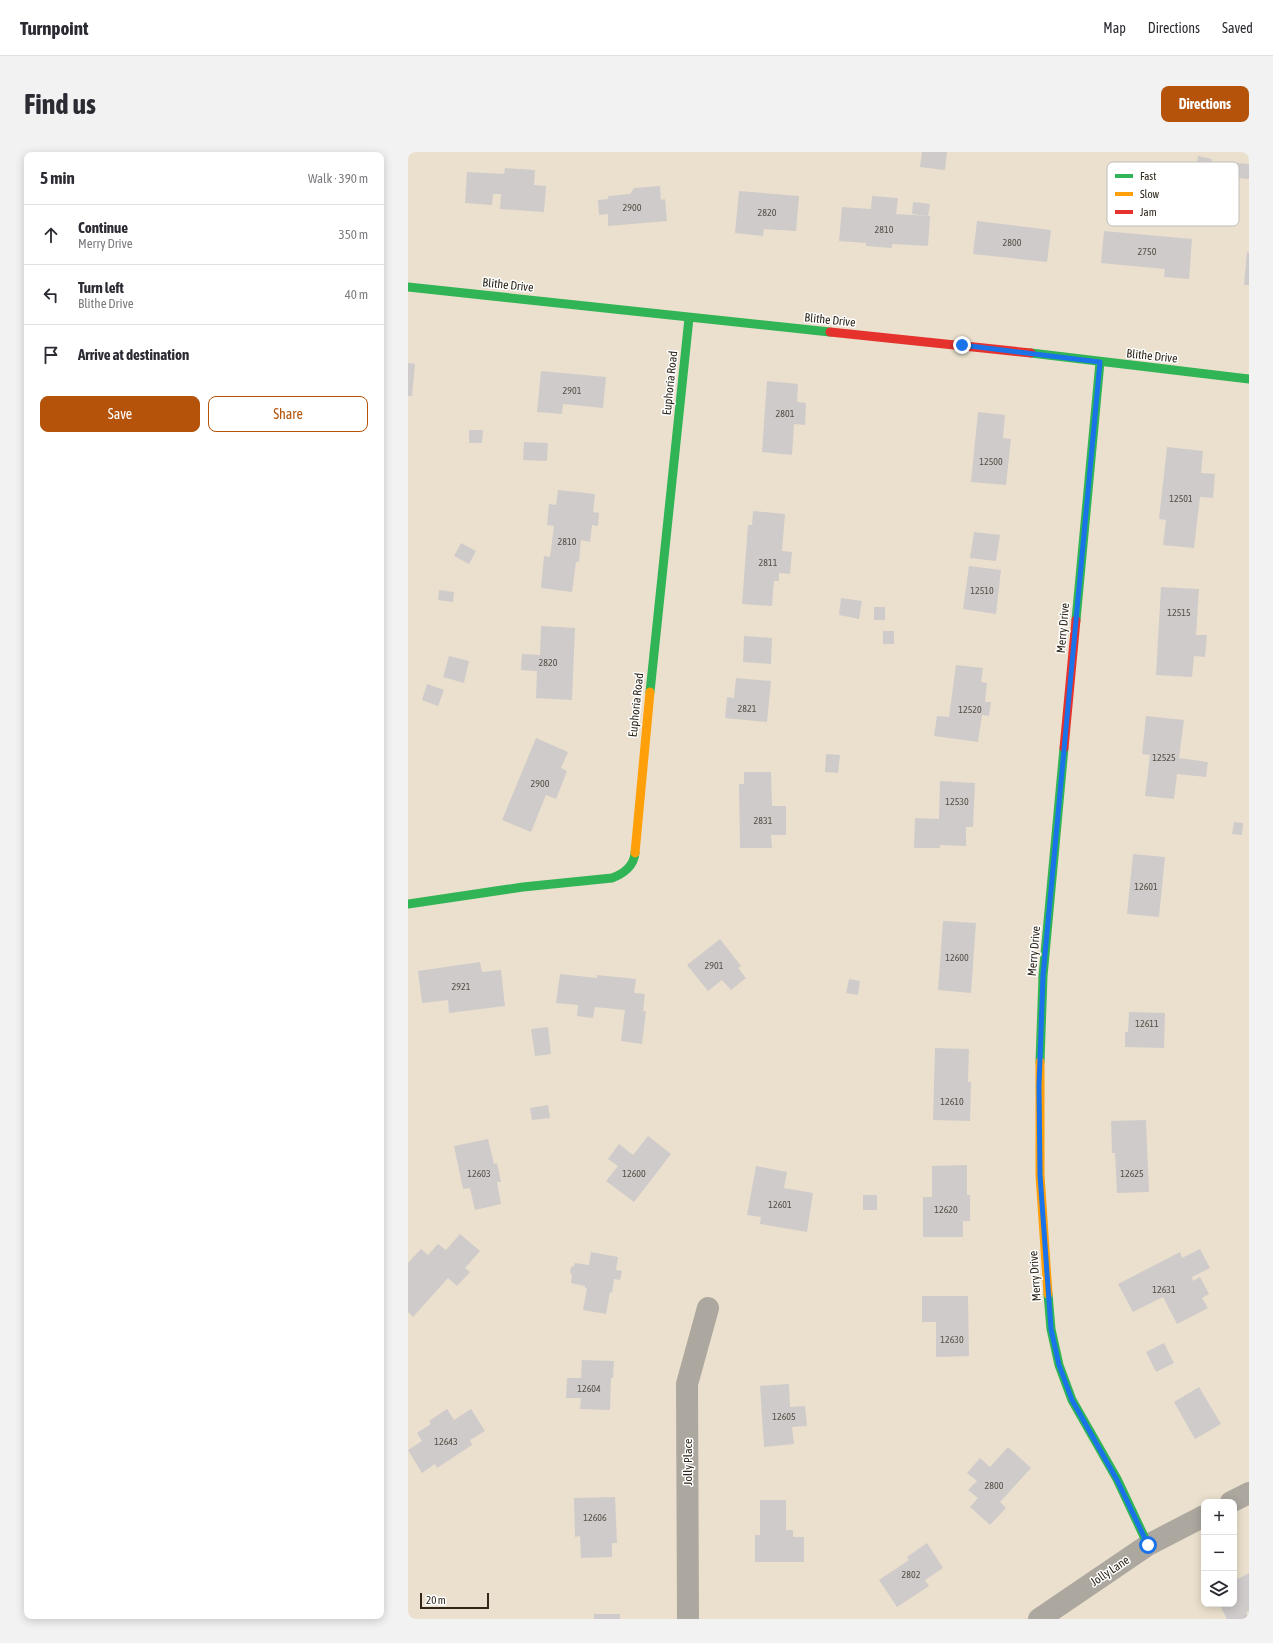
<!DOCTYPE html>
<meta charset="utf-8">
<style>
body{margin:0;font-family:"Asap Condensed",sans-serif;background:#f2f2f3;color:#2b2b33}
.controls{position:absolute;right:12px;bottom:12px;display:grid;overflow:hidden;border-radius:8px;box-shadow:0 2px 10px #0003}
.controls button{width:36px;height:36px;display:grid;place-items:center;padding:0;border:0;border-bottom:1px solid #e1e1e2;background:#fff;color:#2b2b33;font:20px sans-serif}
.scale{position:absolute;left:12px;bottom:10px;width:69px;box-sizing:border-box;padding-left:4px;border:2px solid #2e271a;border-top:0;font-size:11px;line-height:14px;white-space:nowrap;color:#2e271a;-webkit-text-stroke:3px #fff;paint-order:stroke}
.stop{position:absolute;width:12px;height:12px;margin:-9px;border:3px solid #1a73e8;border-radius:50%;background:#fff}
.stop.end{background:#1a73e8;border-color:#fff;box-shadow:0 1px 4px #0008}
.list{margin:0;padding:0;list-style:none}
h2{display:flex;justify-content:space-between;align-items:center;height:52px;margin:0;padding:0 16px;font-size:17px}
h2 small{font-size:13px;font-weight:400;color:#7c7c81}
.list li{display:grid;grid-template-columns:26px 1fr auto;gap:12px;align-items:center;box-sizing:border-box;height:60px;padding:0 16px;border-top:1px solid #e1e1e2}
.list b{display:block;font-size:15px;white-space:nowrap}
.list p{margin:0;font-size:13px;white-space:nowrap;color:#7c7c81}
.list em{font-size:13px;font-style:normal;color:#7c7c81}
.actions{display:flex;gap:8px;padding:12px 16px}
.actions a{flex:1;padding:9px 0;border:1px solid #b45309;border-radius:8px;text-align:center;font-size:14px;color:#b45309}
.actions .main{background:#b45309;color:#fff}
.icon{flex:none;width:22px;height:22px;fill:none;stroke:currentColor;stroke-width:2;stroke-linecap:round;stroke-linejoin:round}
.map{position:relative;flex:none;width:841px;height:1467px;overflow:hidden;border-radius:8px}
header{display:flex;align-items:center;gap:24px;box-sizing:border-box;height:56px;padding:0 20px;background:#fff;border-bottom:1px solid #e1e1e2}
header strong{font-size:19px}
nav{display:flex;gap:22px;margin-inline-start:auto;font-size:14px}
.intro{display:flex;align-items:center;justify-content:space-between;box-sizing:border-box;height:96px;padding:0 24px}
h1{margin:0;font-size:28px}
.button{padding:10px 18px;border-radius:8px;background:#b45309;color:#fff;font-size:14px;font-weight:700}
main{display:flex;gap:24px;padding:0 24px}
aside{flex:1;background:#fff;border-radius:8px;box-shadow:0 2px 10px #0003}
.map>svg:first-child{display:block}
</style>
<header>
<strong>Turnpoint</strong>
<nav><a>Map</a><a>Directions</a><a>Saved</a></nav>
</header>
<div class="intro"><h1>Find us</h1><a class="button">Directions</a></div>
<main>
<aside>
<h2>5 min<small>Walk · 390 m</small></h2>
<ul class="list">
<li><svg class="icon" aria-label="ahead" viewBox="0 0 24 24"><path d="M12 20V5M6 11l6-6 6 6"/></svg><div><b>Continue</b><p>Merry Drive</p></div><em>350 m</em></li>
<li><svg class="icon" aria-label="left" viewBox="0 0 24 24"><path d="M17 20v-9H6M10 6l-5 5 5 5"/></svg><div><b>Turn left</b><p>Blithe Drive</p></div><em>40 m</em></li>
<li><svg class="icon" aria-label="arrive" viewBox="0 0 24 24"><path d="M6 21V4h12l-3 4 3 4H6"/></svg><div><b>Arrive at destination</b></div></li>
</ul>
<div class="actions"><a class="main">Save</a><a>Share</a></div>
</aside>
<div class="map">
<svg width="841" height="1467" viewBox="0 0 841 1467">
<rect width="100%" height="100%" fill="#eae0cd"/>
<g fill="#cfcbcb">
<path d="M 514,0 L 539,0 L 537,18 L 512,15 Z"/>
<path d="M 790,4 L 804,7 L 801,21 L 788,18 Z"/>
<path d="M 829,11 L 841,12 L 841,27 L 829,26 Z"/>
<path d="M 97,16 L 127,18 L 126,33 L 138,34 L 136,60 L 92,57 L 93,42 L 85,42 L 84,53 L 57,51 L 59,20 L 96,22 Z"/>
<path d="M 252,34 L 253,48 L 257,47 L 259,69 L 200,74 L 200,62 L 191,63 L 190,48 L 200,47 L 200,44 L 222,42 L 226,36 Z"/>
<path d="M 331,39 L 391,44 L 388,79 L 356,77 L 355,84 L 327,81 Z"/>
<path d="M 464,44 L 490,46 L 488,62 L 522,64 L 520,94 L 484,92 L 484,96 L 458,94 L 458,91 L 431,89 L 434,55 L 463,57 Z"/>
<path d="M 505,50 L 522,52 L 520,64 L 504,62 Z"/>
<path d="M 569,69 L 643,78 L 639,110 L 565,102 Z"/>
<path d="M 696,79 L 784,87 L 781,127 L 756,125 L 757,117 L 693,111 Z"/>
<path d="M 839,100 L 841,101 L 841,133 L 836,133 Z"/>
<path d="M 0,211 L 7,212 L 4,244 L 0,244 Z"/>
<path d="M 133,219 L 198,225 L 195,256 L 155,252 L 154,262 L 129,260 Z"/>
<path d="M 359,229 L 390,232 L 389,250 L 398,251 L 397,273 L 386,272 L 384,303 L 354,300 Z"/>
<path d="M 570,260 L 597,263 L 595,286 L 603,287 L 598,333 L 563,330 Z"/>
<path d="M 61,278 L 75,278 L 74,291 L 61,291 Z"/>
<path d="M 116,290 L 140,291 L 139,309 L 115,308 Z"/>
<path d="M 759,295 L 795,299 L 793,321 L 807,322 L 805,346 L 792,345 L 786,396 L 755,393 L 758,368 L 751,367 Z"/>
<path d="M 150,338 L 187,342 L 185,360 L 191,361 L 190,374 L 184,373 L 182,390 L 173,388 L 171,410 L 168,410 L 164,440 L 133,436 L 136,404 L 142,405 L 146,374 L 139,373 L 141,352 L 148,353 Z"/>
<path d="M 345,359 L 377,362 L 374,399 L 384,400 L 382,422 L 371,421 L 371,429 L 366,429 L 364,454 L 334,452 L 340,373 L 344,373 Z"/>
<path d="M 566,380 L 592,383 L 588,409 L 562,406 Z"/>
<path d="M 53,391 L 68,399 L 61,412 L 46,404 Z"/>
<path d="M 561,414 L 593,418 L 588,462 L 555,457 Z"/>
<path d="M 753,435 L 791,437 L 788,483 L 799,483 L 797,505 L 786,504 L 784,525 L 748,523 Z"/>
<path d="M 31,438 L 46,440 L 45,450 L 30,448 Z"/>
<path d="M 433,446 L 454,449 L 451,467 L 431,463 Z"/>
<rect x="466" y="455" width="11" height="13"/>
<path d="M 133,474 L 167,476 L 164,548 L 128,546 L 129,519 L 113,518 L 114,502 L 132,503 Z"/>
<rect x="475" y="479" width="11" height="13"/>
<path d="M 336,484 L 364,486 L 363,512 L 335,510 Z"/>
<path d="M 41,504 L 61,509 L 56,531 L 35,525 Z"/>
<path d="M 548,513 L 575,516 L 573,530 L 579,531 L 577,550 L 583,550 L 581,564 L 574,563 L 570,590 L 526,584 L 529,564 L 541,565 Z"/>
<path d="M 328,526 L 363,529 L 359,570 L 317,566 L 319,545 L 326,546 Z"/>
<path d="M 19,532 L 36,538 L 30,554 L 14,548 Z"/>
<path d="M 738,564 L 776,568 L 771,606 L 800,610 L 798,625 L 769,622 L 766,647 L 737,644 L 742,603 L 734,602 Z"/>
<path d="M 128,586 L 160,600 L 153,616 L 159,619 L 148,647 L 138,643 L 123,680 L 94,668 Z"/>
<path d="M 418,602 L 432,603 L 430,621 L 417,620 Z"/>
<path d="M 336,620 L 363,620 L 364,654 L 378,654 L 378,683 L 363,683 L 364,696 L 332,696 L 331,632 L 336,632 Z"/>
<path d="M 532,629 L 567,631 L 565,675 L 558,675 L 558,694 L 532,693 L 532,696 L 506,696 L 507,666 L 531,667 Z"/>
<path d="M 826,670 L 835,671 L 834,683 L 824,682 Z"/>
<path d="M 725,702 L 757,705 L 751,765 L 719,762 Z"/>
<path d="M 535,769 L 568,771 L 563,841 L 530,838 Z"/>
<path d="M 312,787 L 333,814 L 330,816 L 338,826 L 323,838 L 314,828 L 300,839 L 279,813 Z"/>
<path d="M 72,810 L 74,820 L 93,818 L 97,854 L 41,861 L 40,848 L 14,851 L 10,819 Z"/>
<path d="M 152,822 L 189,826 L 189,823 L 228,827 L 226,841 L 237,842 L 235,859 L 238,859 L 234,892 L 213,889 L 217,858 L 187,855 L 185,866 L 169,864 L 170,853 L 148,851 Z"/>
<path d="M 441,827 L 452,829 L 450,843 L 438,841 Z"/>
<path d="M 721,860 L 757,861 L 756,896 L 717,895 L 717,880 L 720,880 Z"/>
<path d="M 140,875 L 143,902 L 127,904 L 123,877 Z"/>
<path d="M 527,896 L 561,897 L 560,930 L 563,930 L 562,969 L 525,968 Z"/>
<path d="M 140,953 L 142,966 L 124,968 L 122,956 Z"/>
<path d="M 738,968 L 741,1040 L 709,1041 L 707,1001 L 704,1001 L 703,969 Z"/>
<path d="M 240,984 L 263,1002 L 226,1050 L 198,1029 L 210,1014 L 200,1007 L 211,992 L 225,1003 Z"/>
<path d="M 80,987 L 86,1012 L 89,1011 L 93,1030 L 89,1030 L 93,1052 L 67,1058 L 62,1036 L 55,1037 L 46,994 Z"/>
<path d="M 559,1013 L 559,1043 L 562,1043 L 562,1069 L 555,1069 L 555,1085 L 515,1085 L 515,1045 L 524,1045 L 524,1014 Z"/>
<path d="M 348,1014 L 379,1020 L 376,1036 L 405,1041 L 399,1080 L 352,1072 L 353,1065 L 339,1063 Z"/>
<rect x="455" y="1043" width="14" height="15"/>
<path d="M 52,1082 L 72,1099 L 57,1116 L 62,1120 L 49,1134 L 40,1126 L 5,1165 L 0,1160 L 0,1111 L 13,1097 L 20,1103 L 30,1092 L 38,1098 Z"/>
<path d="M 792,1097 L 802,1116 L 784,1125 L 785,1129 L 792,1125 L 801,1142 L 794,1146 L 800,1156 L 769,1172 L 755,1145 L 725,1160 L 710,1132 L 772,1100 L 774,1106 Z"/>
<path d="M 183,1100 L 210,1105 L 208,1118 L 214,1119 L 212,1128 L 206,1127 L 204,1141 L 202,1140 L 198,1162 L 175,1158 L 179,1136 L 177,1136 L 177,1134 L 163,1131 L 164,1123 L 162,1120 L 163,1115 L 166,1114 L 167,1111 L 181,1113 Z"/>
<path d="M 514,1144 L 560,1144 L 561,1204 L 528,1205 L 528,1170 L 514,1170 Z"/>
<path d="M 756,1191 L 766,1211 L 748,1220 L 738,1200 Z"/>
<path d="M 174,1208 L 206,1209 L 205,1226 L 203,1226 L 202,1258 L 172,1257 L 173,1246 L 158,1246 L 159,1226 L 173,1226 Z"/>
<path d="M 381,1232 L 382,1255 L 397,1254 L 399,1274 L 384,1275 L 386,1292 L 356,1295 L 352,1234 Z"/>
<path d="M 791,1235 L 813,1272 L 787,1287 L 766,1250 Z"/>
<path d="M 39,1257 L 46,1268 L 63,1257 L 77,1279 L 62,1288 L 64,1293 L 29,1316 L 27,1312 L 14,1321 L 0,1298 L 14,1289 L 9,1281 L 23,1272 L 21,1269 Z"/>
<path d="M 600,1295 L 623,1316 L 592,1350 L 598,1356 L 582,1373 L 562,1355 L 570,1346 L 560,1338 L 569,1329 L 559,1321 L 572,1306 L 582,1315 Z"/>
<path d="M 207,1345 L 209,1391 L 204,1391 L 204,1405 L 173,1406 L 172,1384 L 167,1385 L 166,1346 Z"/>
<path d="M 352,1348 L 378,1348 L 378,1378 L 385,1378 L 385,1385 L 396,1385 L 396,1410 L 347,1410 L 347,1383 L 352,1383 Z"/>
<path d="M 519,1391 L 535,1416 L 517,1428 L 521,1434 L 489,1455 L 471,1428 L 501,1408 L 499,1405 Z"/>
<path d="M 826,1420 L 830,1427 L 841,1421 L 841,1459 L 838,1460 L 841,1467 L 819,1467 L 811,1452 L 826,1452 Z"/>
<rect x="186" y="1462" width="26" height="5"/>
</g>
<g fill="none" stroke-linecap="round" stroke-linejoin="round">
<g stroke="#aca79f" stroke-width="22">
<path d="M 823,1350 L 841,1341"/>
<path d="M 280,1467 L 279,1232 L 300,1156"/>
<path d="M 631,1467 L 740,1393 L 796,1364"/>
</g>
<g stroke="#30b455" stroke-width="9">
<path d="M 0,135 L 422,180"/>
<path d="M 623,201 L 841,227"/>
<path d="M 668,468 L 692,210"/>
<path d="M 242,540 L 281,166"/>
<path d="M 0,752 L 115,735 L 204,726 C 215,722 226,714 227,701"/>
<path d="M 632,910 L 635,824 L 656,596"/>
<path d="M 640,1142 L 643,1177 L 651,1213 L 664,1248 L 709,1327 L 740,1393"/>
</g>
<g stroke="#ff9f0a" stroke-width="9">
<path d="M 227,701 L 242,540"/>
<path d="M 632,910 L 632,1023 L 640,1142"/>
</g>
<g stroke="#e5322d" stroke-width="9">
<path d="M 422,180 L 623,201"/>
<path d="M 656,596 L 668,468"/>
</g>
</g>
<g fill="none" stroke-linecap="round" stroke-linejoin="round">
<path stroke="#1a73e8" stroke-width="5" d="M 554,193 L 692,210 L 635,824 L 631,934 L 632,1023 L 643,1177 L 651,1213 L 664,1248 L 709,1328 L 740,1393"/>
</g>
<g text-anchor="middle" dominant-baseline="central" stroke-width="3" stroke-linejoin="round" paint-order="stroke">
<g font-size="10" fill="#565046">
<text x="224" y="55">2900</text>
<text x="359" y="60">2820</text>
<text x="476" y="77">2810</text>
<text x="604" y="90">2800</text>
<text x="739" y="99">2750</text>
<text x="164" y="238">2901</text>
<text x="377" y="261">2801</text>
<text x="583" y="309">12500</text>
<text x="773" y="346">12501</text>
<text x="159" y="389">2810</text>
<text x="360" y="410">2811</text>
<text x="574" y="438">12510</text>
<text x="771" y="460">12515</text>
<text x="140" y="510">2820</text>
<text x="339" y="556">2821</text>
<text x="562" y="557">12520</text>
<text x="756" y="605">12525</text>
<text x="132" y="631">2900</text>
<text x="549" y="649">12530</text>
<text x="355" y="668">2831</text>
<text x="738" y="734">12601</text>
<text x="549" y="805">12600</text>
<text x="306" y="813">2901</text>
<text x="53" y="834">2921</text>
<text x="739" y="871">12611</text>
<text x="544" y="949">12610</text>
<text x="71" y="1021">12603</text>
<text x="226" y="1021">12600</text>
<text x="724" y="1021">12625</text>
<text x="372" y="1052">12601</text>
<text x="538" y="1057">12620</text>
<text x="756" y="1137">12631</text>
<text x="544" y="1187">12630</text>
<text x="181" y="1236">12604</text>
<text x="376" y="1264">12605</text>
<text x="38" y="1289">12643</text>
<text x="586" y="1333">2800</text>
<text x="187" y="1365">12606</text>
<text x="503" y="1422">2802</text>
</g>
<g font-size="12" fill="#2e271a" stroke="#fff">
<text transform="translate(100 133) rotate(6)">Blithe Drive</text>
<text transform="translate(422 168) rotate(6)">Blithe Drive</text>
<text transform="translate(744 204) rotate(6)">Blithe Drive</text>
<text transform="translate(262 231) rotate(-84)">Euphoria Road</text>
<text transform="translate(655 476) rotate(-85)">Merry Drive</text>
<text transform="translate(228 553) rotate(-84)">Euphoria Road</text>
<text transform="translate(626 799) rotate(-85)">Merry Drive</text>
<text transform="translate(627 1124) rotate(-94)">Merry Drive</text>
<text transform="translate(280 1310) rotate(-90)">Jolly Place</text>
<text transform="translate(702 1419) rotate(-34)">Jolly Lane</text>
</g>
</g>
<rect x="699" y="10" width="132" height="64" rx="6" fill="#fff" stroke="#c0beba" stroke-width="1"/>
<rect x="707" y="22" width="18" height="4" fill="#30b455"/>
<rect x="707" y="40" width="18" height="4" fill="#ff9f0a"/>
<rect x="707" y="58" width="18" height="4" fill="#e5322d"/>
<g font-size="11" fill="#2e271a">
<text x="732" y="28">Fast</text>
<text x="732" y="46">Slow</text>
<text x="732" y="64">Jam</text>
</g>
</svg>
<div class="controls">
<button>+</button>
<button>−</button>
<button><svg class="icon" aria-label="layers" viewBox="0 0 24 24"><path d="M12 4l9 5-9 5-9-5zM3 14l9 5 9-5"/></svg></button>
</div>
<div class="scale">20 m</div>
<div class="stop" style="left:740px;top:1393px"></div>
<div class="stop end" style="left:554px;top:193px"></div>
</div>
</main>
